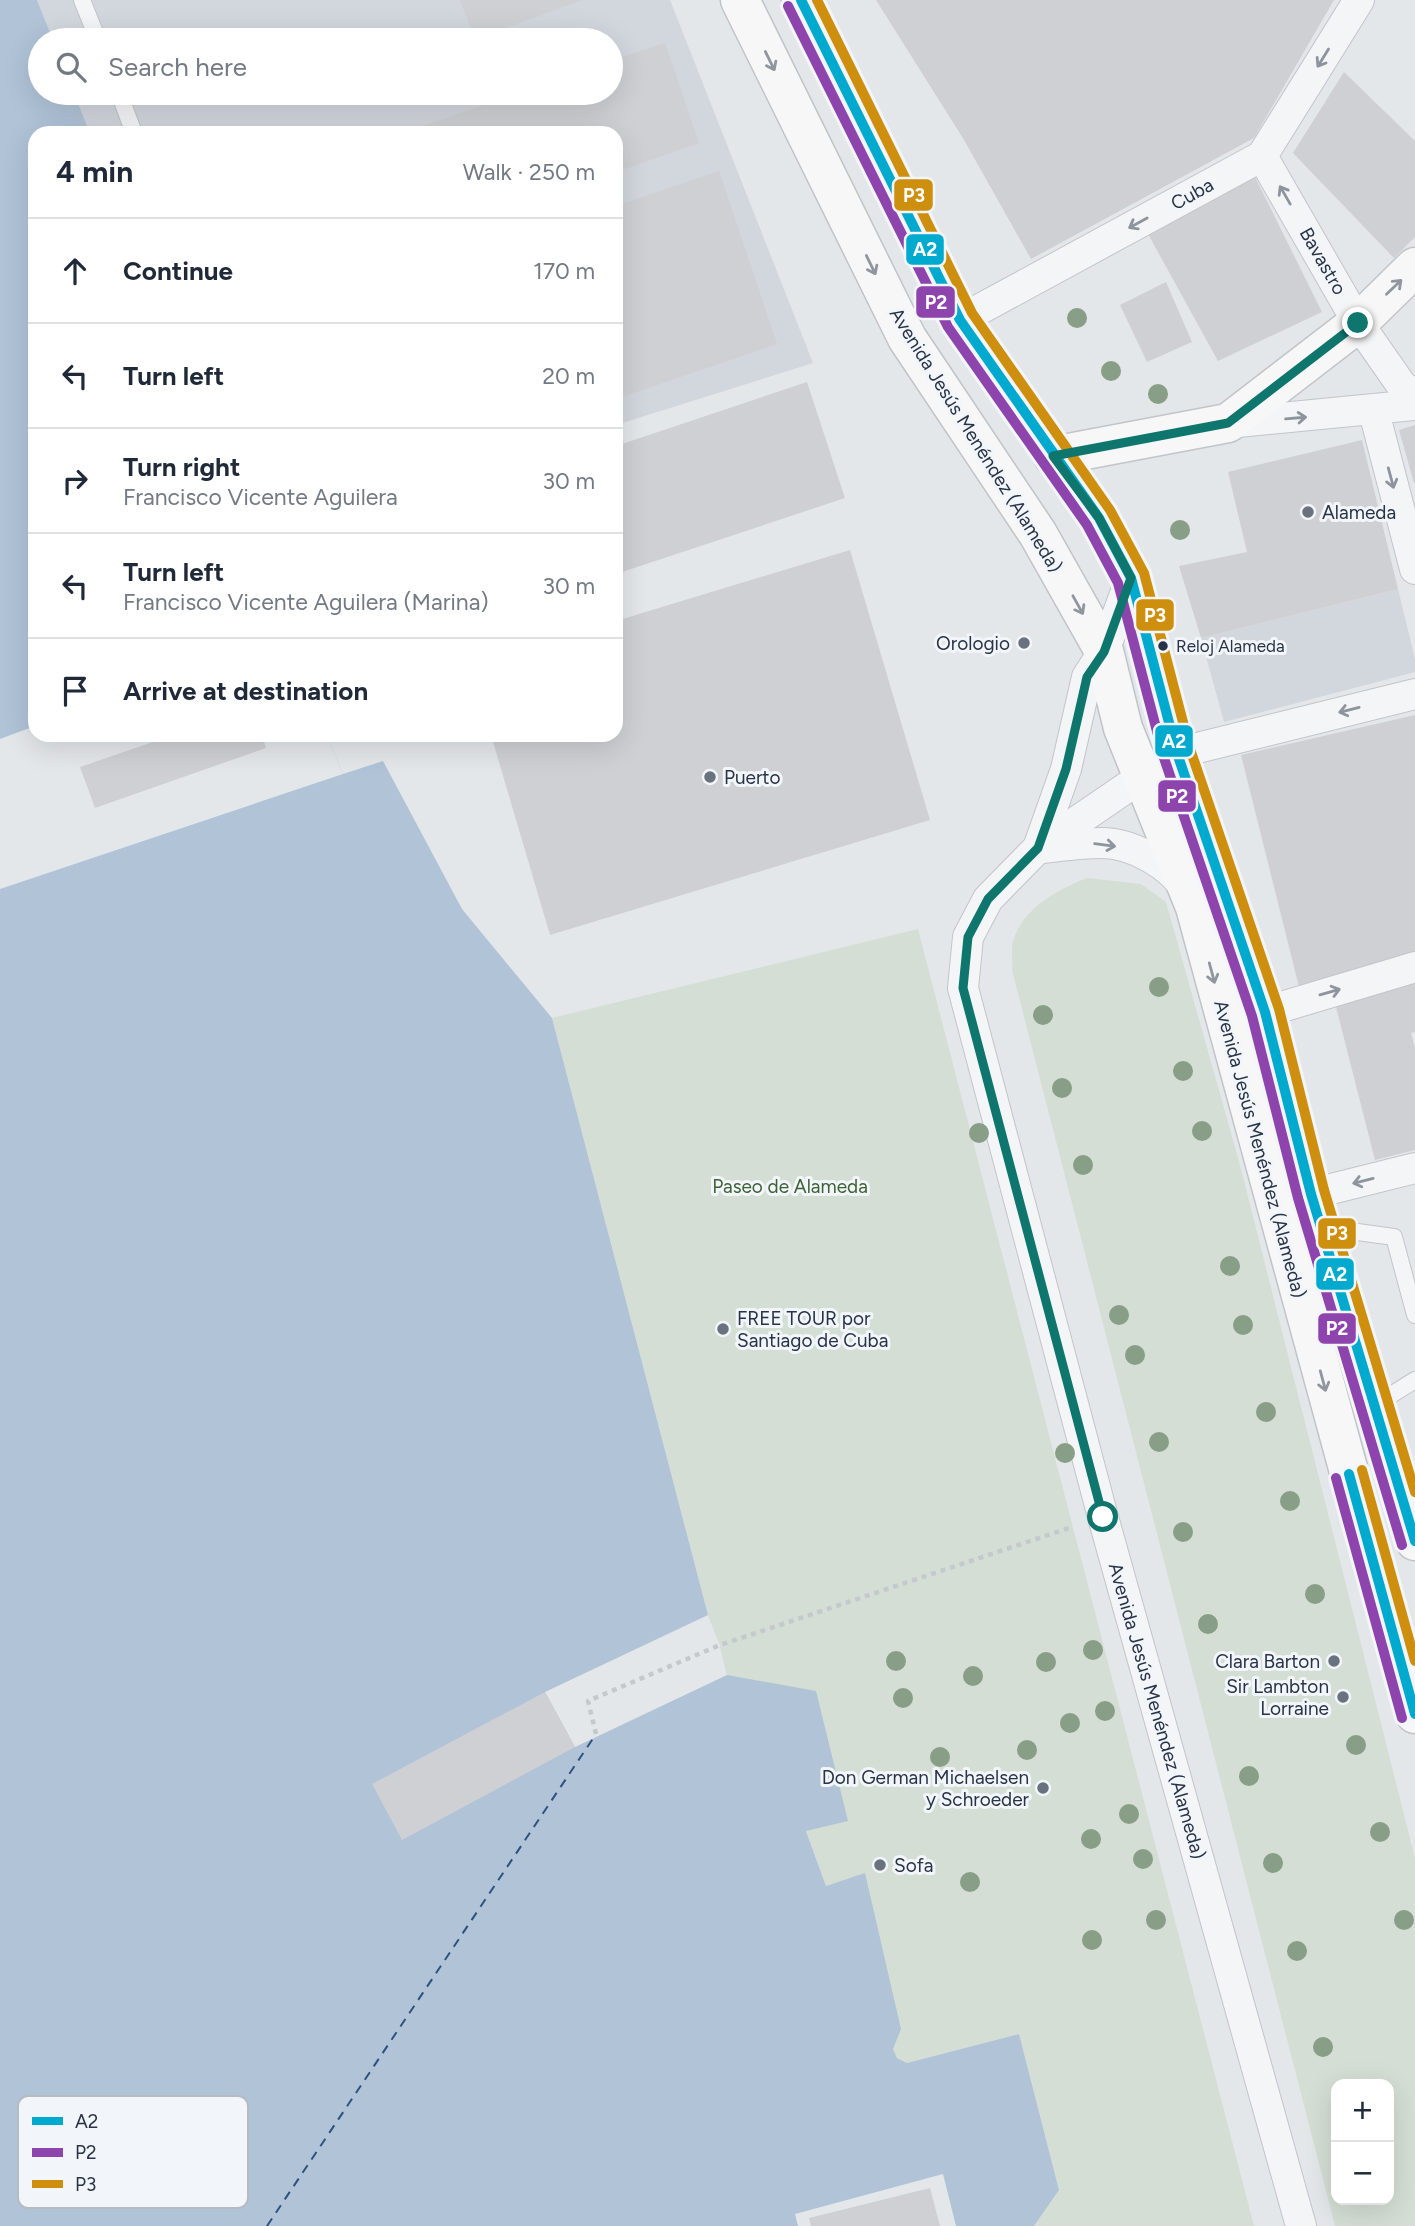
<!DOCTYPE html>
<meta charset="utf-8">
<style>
body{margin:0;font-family:Figtree,sans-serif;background:#f2f2f3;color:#1f2937}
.controls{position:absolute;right:21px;bottom:21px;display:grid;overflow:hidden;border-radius:14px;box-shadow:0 7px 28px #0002}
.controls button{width:63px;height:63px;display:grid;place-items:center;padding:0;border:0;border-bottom:2px solid #e0e1e3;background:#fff;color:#1f2937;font:35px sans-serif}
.stop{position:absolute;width:21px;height:21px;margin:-16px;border:5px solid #0f766e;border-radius:50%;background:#fff}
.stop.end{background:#0f766e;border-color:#fff;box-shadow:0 2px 7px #0008}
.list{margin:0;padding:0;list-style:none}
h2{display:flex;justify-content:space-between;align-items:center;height:91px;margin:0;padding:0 28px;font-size:30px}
h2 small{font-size:23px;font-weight:400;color:#747a83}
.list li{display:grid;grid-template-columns:46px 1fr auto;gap:21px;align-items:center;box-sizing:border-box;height:105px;padding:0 28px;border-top:2px solid #e0e1e3}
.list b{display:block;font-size:26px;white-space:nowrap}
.list p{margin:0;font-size:23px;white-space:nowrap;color:#747a83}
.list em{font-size:23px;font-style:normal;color:#747a83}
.icon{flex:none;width:38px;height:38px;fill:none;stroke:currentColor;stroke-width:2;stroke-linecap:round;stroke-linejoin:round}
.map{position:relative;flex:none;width:1415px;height:2226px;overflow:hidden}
.search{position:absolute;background:#fff;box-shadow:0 7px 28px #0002;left:28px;top:28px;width:595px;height:77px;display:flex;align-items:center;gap:18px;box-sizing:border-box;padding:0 24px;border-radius:38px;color:#747a83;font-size:26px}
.panel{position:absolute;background:#fff;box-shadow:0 7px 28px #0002;left:28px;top:126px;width:595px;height:616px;border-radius:21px}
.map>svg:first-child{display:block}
</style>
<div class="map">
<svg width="1415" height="2226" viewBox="0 0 1415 2226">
<rect width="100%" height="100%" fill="#e4e7ea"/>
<g fill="#d2d6dd">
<path d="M 37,0 L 670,0 L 813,363 L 616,425 L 616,133 L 90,133 L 74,93 L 611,93 L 611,40 L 53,40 Z"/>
<path d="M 1398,589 L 1415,659 L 1415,672 L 1224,722 L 1201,638 Z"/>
</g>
<g fill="#d4ded4" fill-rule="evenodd">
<path d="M 1087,878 L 1141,884 L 1166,902 L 1240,1165 L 1415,1858 L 1415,2226 L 1335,2226 L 1012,970 C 1013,961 1011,950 1013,942 C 1021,909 1059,889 1087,878 ZM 1336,2084 L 1389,2084 L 1389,2200 L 1336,2200 Z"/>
<path d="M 918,929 L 1254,2226 L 1034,2226 L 1059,2190 L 1019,2034 L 907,2063 L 897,2058 L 893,2049 L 865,1874 L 826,1886 L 806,1830 L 847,1821 L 727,1675 L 720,1645 L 708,1615 L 552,1018 Z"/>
</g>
<path fill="#b0c3d7" d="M 0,0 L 37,0 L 53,40 L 40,40 L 40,93 L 74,93 L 90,133 L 35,133 L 35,735 L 327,735 L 343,774 L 383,761 L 462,909 L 552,1018 L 708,1615 L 720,1645 L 727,1675 L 816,1691 L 848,1821 L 806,1831 L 826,1886 L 865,1873 L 901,2029 L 893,2049 L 897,2058 L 907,2063 L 1019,2034 L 1059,2190 L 1034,2226 L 0,2226 Z"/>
<g fill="#e4e7ea">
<path d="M 35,726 L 35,735 L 327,735 L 343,774 L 0,889 L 0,739 Z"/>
<path d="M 708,1615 L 720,1645 L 727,1675 L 575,1747 L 545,1692 Z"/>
<path d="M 943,2174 L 956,2226 L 798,2226 L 795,2214 Z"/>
</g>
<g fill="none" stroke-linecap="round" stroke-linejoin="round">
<path stroke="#2d527e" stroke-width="2" stroke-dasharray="9 7" stroke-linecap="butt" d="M 267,2226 L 596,1734"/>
</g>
<g fill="#ced0d3">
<path d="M 460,0 L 582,0 L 475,39 Z"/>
<path d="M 876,0 L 1334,0 L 1254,138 L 1031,259 L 964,140 Z"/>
<path d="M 665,43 L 699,143 L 616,172 L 616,133 L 403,133 L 519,93 L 611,93 L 611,61 Z"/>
<path d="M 1344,72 L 1415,141 L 1415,237 L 1394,258 L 1293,153 Z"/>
<path d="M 719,171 L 777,344 L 616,399 L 616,206 Z"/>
<path d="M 1254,175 L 1322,312 L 1218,361 L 1148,234 Z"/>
<path d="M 1166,282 L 1192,342 L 1147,362 L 1120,305 Z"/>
<path d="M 807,382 L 845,498 L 616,574 L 616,446 Z"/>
<path d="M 1415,425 L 1415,483 L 1414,483 L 1399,430 Z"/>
<path d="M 1362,440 L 1398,589 L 1201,638 L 1179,566 L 1247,552 L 1228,472 Z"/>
<path d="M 850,550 L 930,820 L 550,935 L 491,735 L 616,735 L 616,621 Z"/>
<path d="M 1415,715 L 1415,951 L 1299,987 L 1241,755 Z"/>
<path d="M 173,735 L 262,735 L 266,748 L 95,808 L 80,767 Z"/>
<path d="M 1415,982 L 1415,1032 L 1411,1033 L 1415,1048 L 1415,1150 L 1375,1160 L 1335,1003 Z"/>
<path d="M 545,1692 L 575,1747 L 402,1840 L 372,1784 Z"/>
<path d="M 930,2188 L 940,2226 L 811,2226 L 809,2218 Z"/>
</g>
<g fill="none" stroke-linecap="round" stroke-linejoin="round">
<defs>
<g id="service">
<path d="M 82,0 L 98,40"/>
<path d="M 119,93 L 134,133"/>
<path d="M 1321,1227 L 1394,1237 L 1415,1315"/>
<path d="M 1375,1405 L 1415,1380"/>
</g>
<g id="minor">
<path d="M 1262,156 L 1358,323 L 1402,386 L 1415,394"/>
<path d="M 960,320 L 1262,156 L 1359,0"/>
<path d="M 1374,412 L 1415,569"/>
<path d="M 1228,423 L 1415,405"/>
<path d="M 1038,848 L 1066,769 L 1087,677 L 1104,651 L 1131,578"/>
<path d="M 1041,848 C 1061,846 1082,843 1102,843 C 1132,843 1171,865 1186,890"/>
<path d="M 1265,1012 L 1415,967"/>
<path d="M 1311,1194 L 1415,1168"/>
<path d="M 1301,2226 L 1103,1517 L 963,988 L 968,937 L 988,899 L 1038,848 L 1177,753 L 1415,694"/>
</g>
<path id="secondary" d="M 1053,456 L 1228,423 L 1358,323 L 1415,267"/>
<g id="primary">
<path d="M 740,0 L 907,338 L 1038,534 L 1104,651 L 1123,728 L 1195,907 L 1415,1714"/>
<path d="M 801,0 L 960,320 L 1099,518 L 1131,578 L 1177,753 L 1265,1012 L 1311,1194 L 1415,1541"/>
</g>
</defs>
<use href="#service" stroke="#c2c5c8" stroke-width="18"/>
<use href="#minor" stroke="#c2c5c8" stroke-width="32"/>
<use href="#secondary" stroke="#c2c5c8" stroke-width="41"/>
<use href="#primary" stroke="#c0c4c8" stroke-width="41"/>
<path stroke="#c5c8cc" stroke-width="4.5" stroke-dasharray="5 5" stroke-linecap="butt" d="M 596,1734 L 588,1701 L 720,1645 L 1072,1527"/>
<use href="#service" stroke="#f3f5f6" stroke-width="16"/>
<use href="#minor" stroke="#f3f5f6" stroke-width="30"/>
<use href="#secondary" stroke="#f7f7f8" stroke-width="38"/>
<use href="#primary" stroke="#f7f7f8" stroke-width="38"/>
<defs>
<g id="bus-1">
<path d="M 801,0 L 960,320 L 1099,518 L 1131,578 L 1177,753 L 1265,1012 L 1311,1194 L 1415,1541"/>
<path d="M 1349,1474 L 1415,1714"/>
</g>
<g id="bus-2">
<path d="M 788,6 L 948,327 L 1087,525 L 1118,583 L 1164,758 L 1252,1016 L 1298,1198 L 1402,1545"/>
<path d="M 1336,1478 L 1402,1718"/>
</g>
<g id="bus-3">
<path d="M 817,0 L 972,313 L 1110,510 L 1144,573 L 1190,749 L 1279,1009 L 1324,1190 L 1415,1492"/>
<path d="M 1362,1470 L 1415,1661"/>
</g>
</defs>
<use href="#bus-1" stroke="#f2f5f9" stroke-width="16"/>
<use href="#bus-2" stroke="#f2f5f9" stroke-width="16"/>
<use href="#bus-3" stroke="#f2f5f9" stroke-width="16"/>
<use href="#bus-1" stroke="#00a9ce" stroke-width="10"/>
<use href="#bus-2" stroke="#8e44ad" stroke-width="10"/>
<use href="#bus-3" stroke="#ce8f0e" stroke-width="10"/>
</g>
<g fill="#889e86">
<circle cx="1077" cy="318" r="10"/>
<circle cx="1111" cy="371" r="10"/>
<circle cx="1158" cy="394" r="10"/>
<circle cx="1180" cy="530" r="10"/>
<circle cx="1159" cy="987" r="10"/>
<circle cx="1043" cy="1015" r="10"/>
<circle cx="1183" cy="1071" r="10"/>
<circle cx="1062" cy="1088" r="10"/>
<circle cx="1202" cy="1131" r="10"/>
<circle cx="979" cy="1133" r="10"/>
<circle cx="1083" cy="1165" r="10"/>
<circle cx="1230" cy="1266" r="10"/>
<circle cx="1119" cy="1315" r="10"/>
<circle cx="1243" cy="1325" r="10"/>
<circle cx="1135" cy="1355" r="10"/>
<circle cx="1266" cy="1412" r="10"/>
<circle cx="1159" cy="1442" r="10"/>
<circle cx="1065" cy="1453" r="10"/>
<circle cx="1290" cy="1501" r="10"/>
<circle cx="1183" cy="1532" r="10"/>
<circle cx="1315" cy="1594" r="10"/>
<circle cx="1208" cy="1624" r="10"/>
<circle cx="1093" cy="1650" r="10"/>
<circle cx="896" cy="1661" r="10"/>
<circle cx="1046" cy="1662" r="10"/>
<circle cx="973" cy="1676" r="10"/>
<circle cx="903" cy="1698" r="10"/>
<circle cx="1105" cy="1711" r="10"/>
<circle cx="1070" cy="1723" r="10"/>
<circle cx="1356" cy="1745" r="10"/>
<circle cx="1027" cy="1750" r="10"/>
<circle cx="940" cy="1757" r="10"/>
<circle cx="1249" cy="1776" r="10"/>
<circle cx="1129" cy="1814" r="10"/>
<circle cx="1380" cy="1832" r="10"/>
<circle cx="1091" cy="1839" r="10"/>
<circle cx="1143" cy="1859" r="10"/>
<circle cx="1273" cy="1863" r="10"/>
<circle cx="970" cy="1882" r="10"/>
<circle cx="1156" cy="1920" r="10"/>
<circle cx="1404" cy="1920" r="10"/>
<circle cx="1092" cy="1940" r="10"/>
<circle cx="1297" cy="1951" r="10"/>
<circle cx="1323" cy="2047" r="10"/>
</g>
<defs><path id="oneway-shaft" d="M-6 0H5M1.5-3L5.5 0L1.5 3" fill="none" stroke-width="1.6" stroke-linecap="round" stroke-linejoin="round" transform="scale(1.75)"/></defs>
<g stroke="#8e949e">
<use href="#oneway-shaft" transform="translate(1323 58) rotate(122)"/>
<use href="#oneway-shaft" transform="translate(1285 195) rotate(-120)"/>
<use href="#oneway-shaft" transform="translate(1138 223) rotate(151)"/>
<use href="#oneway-shaft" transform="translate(1296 418) rotate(-5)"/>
<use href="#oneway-shaft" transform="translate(1391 478) rotate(75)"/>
<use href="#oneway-shaft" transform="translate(1349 710) rotate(166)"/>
<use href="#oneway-shaft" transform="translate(1105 845) rotate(7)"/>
<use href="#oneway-shaft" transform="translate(1330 992) rotate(-16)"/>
<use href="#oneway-shaft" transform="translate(1363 1181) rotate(166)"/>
</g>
<g stroke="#90959f">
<use href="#oneway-shaft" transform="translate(770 61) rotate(64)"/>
<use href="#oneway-shaft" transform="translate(871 265) rotate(64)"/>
<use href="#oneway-shaft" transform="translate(1394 287) rotate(-44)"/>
<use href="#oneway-shaft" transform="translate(1078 605) rotate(61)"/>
<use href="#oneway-shaft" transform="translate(1212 973) rotate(75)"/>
<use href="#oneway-shaft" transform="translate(1323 1381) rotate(75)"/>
</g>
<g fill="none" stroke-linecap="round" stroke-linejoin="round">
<path stroke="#0f766e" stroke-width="9" d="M 1103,1517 L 963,988 L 968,937 L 988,899 L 1038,848 L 1066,769 L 1087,677 L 1104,652 L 1131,578 L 1099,518 L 1053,456 L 1228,423 L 1358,323"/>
</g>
<g fill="#6a727f" stroke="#f2f5f9" stroke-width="2.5">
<circle cx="1308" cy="512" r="7"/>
<circle cx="1024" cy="643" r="7"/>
<circle cx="710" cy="777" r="7"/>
<circle cx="723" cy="1329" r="7"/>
<circle cx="1334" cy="1661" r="7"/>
<circle cx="1343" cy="1697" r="7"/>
<circle cx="1043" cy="1788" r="7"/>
<circle cx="880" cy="1865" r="7"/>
</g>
<circle fill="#283346" stroke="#f2f5f9" stroke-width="2.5" cx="1163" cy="646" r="6"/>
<g text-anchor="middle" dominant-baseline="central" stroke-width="6" stroke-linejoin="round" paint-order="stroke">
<g font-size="17" fill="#283346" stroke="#f2f5f9" text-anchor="start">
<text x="1176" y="646">Reloj Alameda</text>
</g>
<g font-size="19" fill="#283346" stroke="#f2f5f9">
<text transform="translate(1192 194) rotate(-29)">Cuba</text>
<text transform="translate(1323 261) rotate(60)">Bavastro</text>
<text transform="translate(976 440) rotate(58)">Avenida Jesús Menéndez (Alameda)</text>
<text transform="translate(1260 1149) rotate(75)">Avenida Jesús Menéndez (Alameda)</text>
<text transform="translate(1157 1711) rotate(74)">Avenida Jesús Menéndez (Alameda)</text>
</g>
<g font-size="19" fill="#283346" stroke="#f2f5f9" text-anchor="start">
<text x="1322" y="512">Alameda</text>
<text x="1010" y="643" text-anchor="end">Orologio</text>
<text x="724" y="777">Puerto</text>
<text x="737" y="1318">FREE TOUR por<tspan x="737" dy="22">Santiago de Cuba</tspan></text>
<text x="1320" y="1661" text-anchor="end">Clara Barton</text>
<text x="1329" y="1686" text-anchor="end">Sir Lambton<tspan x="1329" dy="22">Lorraine</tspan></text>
<text x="1029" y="1777" text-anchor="end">Don German Michaelsen<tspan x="1029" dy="22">y Schroeder</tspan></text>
<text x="894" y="1865">Sofa</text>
</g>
<g font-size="19" fill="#3d6334" stroke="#f2f5f9">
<text x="790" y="1186">Paseo de Alameda</text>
</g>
</g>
<rect x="18" y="2096" width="230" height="112" rx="10" fill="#f2f5f9" stroke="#b5bbc3" stroke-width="2"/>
<rect x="32" y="2117" width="31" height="8" fill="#00a9ce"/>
<rect x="32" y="2148" width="31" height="9" fill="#8e44ad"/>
<rect x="32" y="2180" width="31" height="8" fill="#ce8f0e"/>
<g font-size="19" fill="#283346">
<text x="75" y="2128">A2</text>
<text x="75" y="2159">P2</text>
<text x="75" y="2191">P3</text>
</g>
<g stroke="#f2f5f9" stroke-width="2.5">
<rect x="893" y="178" width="41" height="34" rx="7" fill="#ce8f0e"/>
<rect x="905" y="233" width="40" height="33" rx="7" fill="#00a9ce"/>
<rect x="915" y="285" width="41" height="34" rx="7" fill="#8e44ad"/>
<rect x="1135" y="598" width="40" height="34" rx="7" fill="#ce8f0e"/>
<rect x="1154" y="724" width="40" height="34" rx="7" fill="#00a9ce"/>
<rect x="1157" y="779" width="40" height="34" rx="7" fill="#8e44ad"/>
<rect x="1317" y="1217" width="40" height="33" rx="7" fill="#ce8f0e"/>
<rect x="1315" y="1257" width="40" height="34" rx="7" fill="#00a9ce"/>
<rect x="1317" y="1312" width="40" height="33" rx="7" fill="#8e44ad"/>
</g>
<g font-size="19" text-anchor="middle" font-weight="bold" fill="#fff">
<text x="914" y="202">P3</text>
<text x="925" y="256">A2</text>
<text x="936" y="309">P2</text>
<text x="1155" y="622">P3</text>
<text x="1174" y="748">A2</text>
<text x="1177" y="803">P2</text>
<text x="1337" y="1240">P3</text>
<text x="1335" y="1281">A2</text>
<text x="1337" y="1335">P2</text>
</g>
</svg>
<div class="controls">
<button>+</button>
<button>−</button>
</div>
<div class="stop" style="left:1103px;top:1517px"></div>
<div class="stop end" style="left:1358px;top:323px"></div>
<div class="search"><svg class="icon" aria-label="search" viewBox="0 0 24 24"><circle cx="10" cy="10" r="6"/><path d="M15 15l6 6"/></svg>Search here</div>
<section class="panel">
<h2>4 min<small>Walk · 250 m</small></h2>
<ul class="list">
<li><svg class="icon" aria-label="ahead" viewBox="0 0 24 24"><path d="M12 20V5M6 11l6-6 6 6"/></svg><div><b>Continue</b></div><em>170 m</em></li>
<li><svg class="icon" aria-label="left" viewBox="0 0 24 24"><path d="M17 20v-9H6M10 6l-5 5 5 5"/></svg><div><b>Turn left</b></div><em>20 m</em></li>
<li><svg class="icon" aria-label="right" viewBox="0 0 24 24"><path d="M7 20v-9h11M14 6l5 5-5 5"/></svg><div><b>Turn right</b><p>Francisco Vicente Aguilera</p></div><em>30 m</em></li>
<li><svg class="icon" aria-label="left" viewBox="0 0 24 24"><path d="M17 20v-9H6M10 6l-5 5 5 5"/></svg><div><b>Turn left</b><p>Francisco Vicente Aguilera (Marina)</p></div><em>30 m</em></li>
<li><svg class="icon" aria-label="arrive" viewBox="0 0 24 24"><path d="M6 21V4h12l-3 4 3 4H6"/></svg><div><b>Arrive at destination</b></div></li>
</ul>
</section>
</div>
